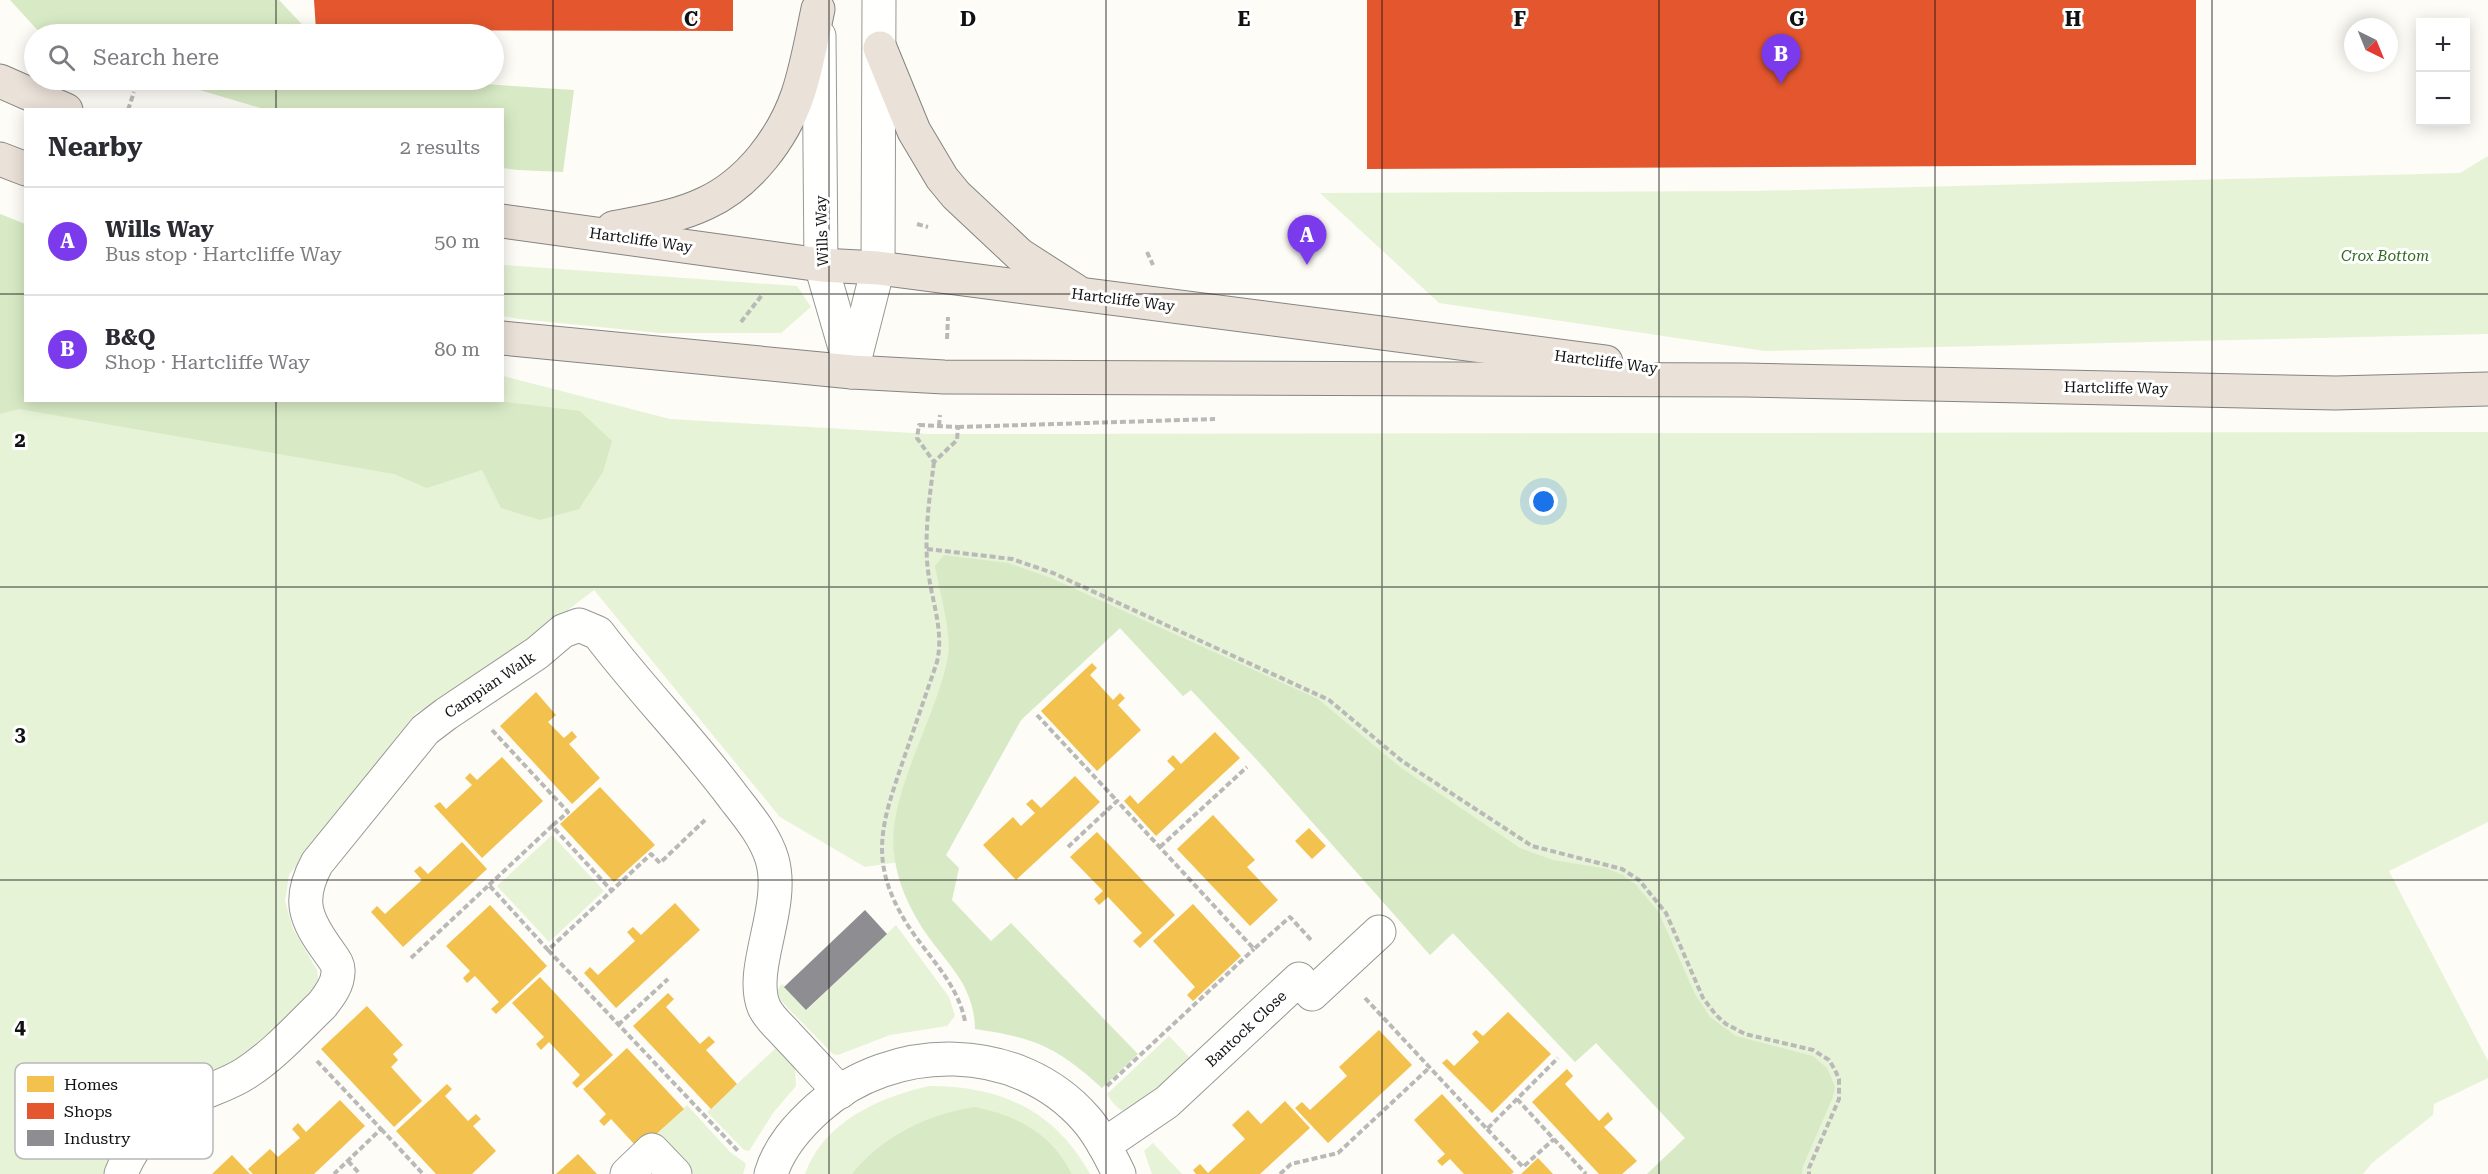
<!DOCTYPE html>
<meta charset="utf-8">
<style>
body{margin:0;font-family:"Roboto Serif",serif;background:#f2f2f3;color:#2b2b33}
.controls{position:absolute;right:18px;top:18px;display:grid;overflow:hidden;border-radius:0px;box-shadow:0 3px 15px #0003}
.controls button{width:54px;height:54px;display:grid;place-items:center;padding:0;border:0;border-bottom:2px solid #e1e1e2;background:#fff;color:#2b2b33;font:30px sans-serif}
.compass{position:absolute;left:2344px;top:18px;width:54px;height:54px;border-radius:50%;background:#fff;box-shadow:0 3px 15px #0003;rotate:137deg}
.you{position:absolute;left:1544px;top:502px;width:21px;height:21px;margin:-15px;border:4px solid #fff;border-radius:50%;background:#1a73e8;box-shadow:0 0 0 9px #1a73e833}
.badge{display:grid;place-items:center;width:39px;height:39px;border-radius:50%;background:#7c3aed;color:#fff;font-size:20px;font-weight:700}
.pin{position:absolute;translate:-50% -50px;filter:drop-shadow(0 2px 3px #0008)}
.pin::after{content:'';position:absolute;top:32px;width:21px;height:18px;background:inherit;clip-path:polygon(0 0,100% 0,50% 100%)}
.list{margin:0;padding:0;list-style:none}
h2{display:flex;justify-content:space-between;align-items:center;height:78px;margin:0;padding:0 24px;font-size:26px}
h2 small{font-size:20px;font-weight:400;color:#7c7c81}
.list li{display:grid;grid-template-columns:39px 1fr auto;gap:18px;align-items:center;box-sizing:border-box;height:108px;padding:0 24px;border-top:2px solid #e1e1e2}
.list b{display:block;font-size:22px;white-space:nowrap}
.list p{margin:0;font-size:20px;white-space:nowrap;color:#7c7c81}
.list em{font-size:20px;font-style:normal;color:#7c7c81}
.icon{flex:none;width:33px;height:33px;fill:none;stroke:currentColor;stroke-width:2;stroke-linecap:round;stroke-linejoin:round}
.map{position:relative;flex:none;width:2488px;height:1174px;overflow:hidden}
.search{position:absolute;background:#fff;box-shadow:0 3px 15px #0003;left:24px;top:24px;width:480px;height:66px;display:flex;align-items:center;gap:15px;box-sizing:border-box;padding:0 21px;border-radius:33px;color:#7c7c81;font-size:22px}
.panel{position:absolute;background:#fff;box-shadow:0 3px 15px #0003;left:24px;top:108px;width:480px;height:294px;border-radius:0px}
.map>svg:first-child{display:block}
</style>
<div class="map">
<svg width="2488" height="1174" viewBox="0 0 2488 1174">
<rect width="100%" height="100%" fill="#fdfcf7"/>
<g fill="#e7f3d7">
<path d="M 2488,156 L 2488,334 L 1765,351 L 1439,303 L 1320,193 L 1755,191 L 2460,173 Z"/>
<path d="M 0,214 L 25,224 L 26,400 L 502,400 L 503,376 L 670,419 L 930,434 L 2488,432 L 2488,822 L 2389,871 L 2488,1061 L 2488,1078 L 2434,1104 L 2433,1115 L 2372,1163 L 2363,1174 L 1647,1174 L 1685,1138 L 1596,1043 L 1575,1062 L 1453,933 L 1430,955 L 1258,761 L 1191,690 L 1183,696 L 1120,628 L 1021,720 L 946,855 L 865,867 L 780,817 L 594,590 L 486,673 L 416,713 L 289,875 L 285,901 L 293,929 L 317,970 L 319,986 L 254,1053 L 118,1144 L 108,1161 L 104,1174 L 0,1174 Z"/>
<path d="M 503,265 L 797,286 L 811,307 L 781,333 L 659,333 L 519,319 L 503,316 Z"/>
<path d="M 552,835 L 604,891 L 549,942 L 497,886 Z"/>
<path d="M 896,925 L 949,997 L 955,1016 L 947,1026 L 890,1035 L 838,1055 L 833,1054 L 781,1001 C 776,995 776,990 782,984 L 807,1010 Z"/>
<path d="M 1169,1036 L 1191,1059 C 1180,1070 1139,1113 1124,1111 C 1116,1109 1111,1100 1107,1094 Z"/>
<path d="M 778,1046 L 795,1066 L 796,1086 L 773,1113 L 751,1148 L 749,1151 L 744,1150 L 707,1112 Z"/>
<path d="M 930,1086 C 1000,1086 1055,1110 1090,1174 L 1072,1174 C 1061,1153 1048,1140 1029,1127 L 881,1146 L 852,1174 L 805,1174 C 823,1122 881,1096 930,1086 Z"/>
<path d="M 687,1105 L 730,1152 L 744,1162 L 746,1164 L 743,1174 L 694,1174 L 657,1134 Z"/>
<path d="M 1153,1143 L 1182,1174 L 1152,1174 L 1144,1151 Z"/>
</g>
<g fill="#d8eac5">
<path d="M 10,0 L 279,0 L 311,34 L 41,34 Z"/>
<path d="M 166,80 L 421,80 L 574,90 L 563,172 L 517,170 L 503,168 L 502,110 L 264,109 Z"/>
<path d="M 0,214 L 25,224 L 26,400 L 497,401 L 580,411 L 612,441 L 603,472 L 579,509 L 540,520 L 501,508 L 482,470 L 427,488 L 394,474 L 19,409 L 0,414 Z"/>
<path d="M 944,555 L 1008,563 L 1051,578 L 1318,699 L 1400,767 L 1520,848 L 1553,860 L 1608,869 L 1623,875 L 1636,885 L 1658,911 L 1695,994 L 1710,1017 L 1736,1036 L 1813,1056 L 1827,1068 L 1831,1077 L 1835,1087 L 1833,1097 L 1803,1166 L 1802,1174 L 1647,1174 L 1685,1138 L 1596,1043 L 1575,1062 L 1453,933 L 1430,955 L 1258,761 L 1191,690 L 1183,696 L 1120,628 L 1021,720 L 946,855 L 959,868 L 952,900 L 991,941 L 1011,923 L 1138,1054 L 1102,1088 C 1056,1046 1035,1038 975,1029 C 974,982 944,962 921,926 C 907,903 897,880 894,854 C 886,796 938,715 948,656 C 952,633 939,590 935,566 Z"/>
<path d="M 975,1107 C 1018,1116 1051,1133 1072,1174 L 852,1174 C 882,1136 928,1114 975,1107 Z"/>
</g>
<g fill="#f2c14e">
<path d="M 1092,663 L 1097,668 L 1090,675 L 1113,700 L 1120,693 L 1125,698 L 1118,705 L 1141,730 L 1097,771 L 1041,711 Z"/>
<path d="M 536,692 L 556,715 L 548,722 L 564,738 L 572,731 L 577,737 L 569,744 L 600,778 L 572,804 L 500,726 Z"/>
<path d="M 1215,732 L 1240,758 L 1156,836 L 1124,801 L 1130,795 L 1138,804 L 1175,769 L 1167,761 L 1173,755 L 1181,764 Z"/>
<path d="M 502,757 L 543,801 L 482,858 L 434,806 L 440,802 L 446,809 L 472,785 L 465,778 L 470,773 L 477,780 Z"/>
<path d="M 1075,776 L 1100,802 L 1016,880 L 983,845 L 1013,817 L 1021,826 L 1035,813 L 1026,804 L 1032,799 L 1041,808 Z"/>
<path d="M 600,787 L 655,845 L 614,882 L 560,824 Z"/>
<path d="M 1213,815 L 1255,860 L 1247,867 L 1278,900 L 1250,926 L 1177,849 Z"/>
<path d="M 1309,828 L 1326,846 L 1312,859 L 1295,841 Z"/>
<path d="M 1097,832 L 1175,915 L 1140,948 L 1133,941 L 1142,933 L 1108,897 L 1099,905 L 1094,899 L 1103,891 L 1070,857 Z"/>
<path d="M 462,842 L 487,869 L 403,947 L 371,912 L 377,906 L 385,914 L 422,880 L 414,871 L 420,866 L 428,874 Z"/>
<path d="M 675,903 L 700,930 L 616,1008 L 584,973 L 590,967 L 598,975 L 635,941 L 627,932 L 633,927 L 641,935 Z"/>
<path d="M 1193,904 L 1241,956 L 1193,1001 L 1187,995 L 1195,987 L 1153,941 Z"/>
<path d="M 490,905 L 547,966 L 496,1014 L 491,1009 L 499,1002 L 475,976 L 467,983 L 463,978 L 470,971 L 446,946 Z"/>
<path d="M 540,977 L 613,1055 L 577,1088 L 572,1083 L 580,1075 L 549,1042 L 541,1050 L 536,1044 L 544,1037 L 512,1003 Z"/>
<path d="M 668,993 L 674,999 L 666,1007 L 700,1044 L 709,1036 L 715,1042 L 706,1050 L 737,1084 L 711,1109 L 633,1026 Z"/>
<path d="M 367,1006 L 403,1045 L 393,1054 L 398,1060 L 391,1067 L 422,1101 L 394,1127 L 321,1049 Z"/>
<path d="M 1508,1012 L 1551,1054 L 1492,1113 L 1442,1063 L 1447,1059 L 1454,1066 L 1479,1042 L 1472,1034 L 1476,1030 L 1483,1036 Z"/>
<path d="M 1379,1030 L 1412,1065 L 1328,1143 L 1295,1108 L 1302,1102 L 1310,1110 L 1347,1076 L 1339,1067 Z"/>
<path d="M 627,1048 L 684,1109 L 632,1156 L 635,1145 L 611,1119 L 604,1126 L 599,1121 L 606,1114 L 583,1089 Z"/>
<path d="M 1567,1069 L 1573,1076 L 1565,1084 L 1599,1121 L 1608,1112 L 1613,1119 L 1604,1127 L 1637,1161 L 1622,1174 L 1599,1174 L 1532,1102 Z"/>
<path d="M 447,1084 L 452,1089 L 445,1096 L 468,1121 L 476,1114 L 481,1119 L 473,1126 L 496,1151 L 472,1174 L 436,1174 L 396,1131 Z"/>
<path d="M 1442,1094 L 1514,1172 L 1511,1174 L 1464,1174 L 1450,1159 L 1442,1166 L 1437,1161 L 1445,1154 L 1414,1120 Z"/>
<path d="M 340,1100 L 365,1126 L 314,1174 L 253,1174 L 248,1169 L 270,1149 L 278,1157 L 300,1138 L 292,1129 L 298,1123 L 306,1132 Z"/>
<path d="M 1285,1101 L 1310,1128 L 1260,1174 L 1196,1174 L 1193,1170 L 1200,1164 L 1208,1173 L 1245,1139 L 1232,1125 L 1248,1110 L 1261,1124 Z"/>
<path d="M 578,1154 L 597,1174 L 556,1174 Z"/>
<path d="M 232,1155 L 250,1174 L 212,1174 Z"/>
<path d="M 1538,1158 L 1553,1174 L 1521,1174 Z"/>
</g>
<g fill="#e4572e">
<path d="M 314,0 L 733,0 L 733,31 L 316,30 Z"/>
<path d="M 1367,0 L 2196,0 L 2196,165 L 1367,169 Z"/>
</g>
<path fill="#8d8d92" d="M 865,910 L 887,934 L 806,1010 L 784,987 Z"/>
<g fill="none" stroke-linecap="round" stroke-linejoin="round">
<defs>
<g id="street">
<path d="M 819,36 L 821,265 L 852,372"/>
<path d="M 852,370 L 878,268 L 879,0"/>
<path d="M 1104,1145 L 1167,1102 L 1299,979 L 1312,994 L 1379,932"/>
<path d="M 121,1174 C 132,1143 159,1116 188,1100 C 207,1090 228,1085 246,1073 C 274,1055 298,1028 322,1005 C 329,996 338,985 338,972 C 339,964 333,958 329,952 C 305,919 297,900 317,863 L 425,730 L 446,714 L 537,653 L 563,631 L 579,625 L 598,633 C 641,690 691,740 734,798 C 748,816 765,836 772,859 C 786,907 748,969 764,1007 C 769,1018 779,1026 787,1035 C 805,1054 822,1073 840,1092"/>
<path d="M 627,1174 L 652,1150 L 675,1174"/>
<path d="M 771,1174 C 779,1147 798,1126 818,1108 C 893,1041 1018,1041 1086,1119 C 1100,1135 1110,1155 1119,1174"/>
</g>
<g id="highway">
<path d="M 880,48 L 914,131 L 942,178 L 956,195 L 1020,255 L 1076,291"/>
<path d="M 0,81 L 66,110"/>
<path d="M 0,159 L 26,169"/>
<path d="M 502,221 L 821,265 L 878,268 L 1606,362"/>
<path d="M 613,228 C 644,222 677,217 706,203 C 749,183 783,138 798,94 C 807,67 812,37 818,9"/>
<path d="M 502,338 L 852,372 L 944,377 L 1745,380 L 2336,393 L 2488,389"/>
</g>
</defs>
<use href="#street" stroke="#979795" stroke-width="35"/>
<use href="#highway" stroke="#858482" stroke-width="35"/>
<g stroke="#b9b9b8" stroke-width="4" stroke-dasharray="6 3" stroke-linecap="butt">
<path d="M 128,110 L 134,92"/>
<path d="M 917,224 L 928,227"/>
<path d="M 1147,252 L 1153,265"/>
<path d="M 741,322 L 762,295"/>
<path d="M 947,339 L 948,317"/>
<path d="M 919,425 L 958,427 L 957,440 L 934,462 L 917,438 Z"/>
<path d="M 939,426 L 940,415"/>
<path d="M 958,427 L 1215,419"/>
<path d="M 934,462 C 930,494 925,527 927,560 C 929,595 945,628 937,662 C 926,694 915,726 904,758 C 882,823 867,860 907,924 C 928,957 957,982 965,1021"/>
<path d="M 927,549 L 1012,559 L 1053,573 L 1329,700 L 1402,761 L 1532,846 L 1622,869 L 1639,880 L 1666,913 L 1703,998 L 1716,1015 L 1726,1024 L 1745,1034 L 1813,1050 L 1829,1060 L 1835,1070 L 1839,1079 L 1839,1099 L 1809,1168 L 1809,1174"/>
<path d="M 1037,715 L 1118,802"/>
<path d="M 492,730 L 568,812 L 552,826"/>
<path d="M 1068,847 L 1117,801 L 1254,949 L 1290,917 L 1313,942"/>
<path d="M 1160,847 L 1247,767"/>
<path d="M 489,885 L 552,826 L 612,891"/>
<path d="M 548,950 L 739,1152"/>
<path d="M 411,958 L 489,885 L 548,950 L 651,854 L 660,863 L 705,820"/>
<path d="M 1365,998 L 1487,1129 L 1558,1058"/>
<path d="M 618,1025 L 668,979"/>
<path d="M 317,1061 L 381,1129 L 334,1174"/>
<path d="M 1107,1086 L 1254,949"/>
<path d="M 1517,1099 L 1586,1174"/>
<path d="M 381,1129 L 423,1174"/>
<path d="M 1487,1129 L 1523,1167 L 1554,1139"/>
<path d="M 348,1161 L 360,1174"/>
<path d="M 1280,1174 L 1291,1164 L 1338,1153 L 1430,1067"/>
</g>
<use href="#street" stroke="#fffffe" stroke-width="33"/>
<use href="#highway" stroke="#eae1d8" stroke-width="33"/>
</g>
<path fill="none" stroke="#111" stroke-width="1.5" stroke-opacity="0.55" d="M 276,0 L 276,34M 553,0 L 553,1174M 829,0 L 829,1174M 1106,0 L 1106,1174M 1382,0 L 1382,1174M 1659,0 L 1659,1174M 1935,0 L 1935,1174M 2212,0 L 2212,1174M 276,80 L 276,110M 0,294 L 26,294M 502,294 L 2488,294M 276,400 L 276,1174M 0,587 L 2488,587M 0,880 L 2488,880"/>
<g text-anchor="middle" dominant-baseline="central" stroke-width="6" stroke-linejoin="round" paint-order="stroke">
<g font-size="15" fill="#111" stroke="#fff">
<text transform="translate(822 231) rotate(-92)">Wills Way</text>
<text transform="translate(641 240) rotate(8)">Hartcliffe Way</text>
<text transform="translate(1123 300) rotate(7)">Hartcliffe Way</text>
<text transform="translate(1606 362) rotate(7)">Hartcliffe Way</text>
<text transform="translate(2116 388) rotate(1)">Hartcliffe Way</text>
<text transform="translate(490 685) rotate(-34)">Campian Walk</text>
<text transform="translate(1246 1029) rotate(-43)">Bantock Close</text>
</g>
<g font-size="15" font-style="italic" fill="#2f6b1f" stroke="#fff">
<text x="2385" y="256">Crox Bottom</text>
</g>
</g>
<rect x="15" y="1063" width="198" height="96" rx="9" fill="#fff" stroke="#b8b8b8" stroke-width="1.5"/>
<rect x="27" y="1076" width="27" height="16" fill="#f2c14e"/>
<rect x="27" y="1103" width="27" height="16" fill="#e4572e"/>
<rect x="27" y="1130" width="27" height="16" fill="#8d8d92"/>
<g font-size="16" fill="#111">
<text x="64" y="1090">Homes</text>
<text x="64" y="1117">Shops</text>
<text x="64" y="1144">Industry</text>
</g>
<g font-size="20" text-anchor="middle" font-weight="bold" fill="#111" stroke="#fff" stroke-width="6" stroke-linejoin="round" paint-order="stroke">
<text x="691" y="26">C</text>
<text x="968" y="26">D</text>
<text x="1244" y="26">E</text>
<text x="1520" y="26">F</text>
<text x="1797" y="26">G</text>
<text x="2073" y="26">H</text>
<text x="20" y="447">2</text>
<text x="20" y="741">3</text>
<text x="20" y="1034">4</text>
</g>
</svg>
<div class="controls">
<button>+</button>
<button>−</button>
</div>
<svg class="compass" viewBox="-18 -18 36 36"><path d="M0-13l5 13h-10z" fill="#e53935"/><path d="M0 13l5-13h-10z" fill="#7c7c81"/></svg>
<div class="you"></div>
<div class="pin badge" style="left:1307px;top:265px">A</div>
<div class="pin badge" style="left:1781px;top:84px">B</div>
<div class="search"><svg class="icon" aria-label="search" viewBox="0 0 24 24"><circle cx="10" cy="10" r="6"/><path d="M15 15l6 6"/></svg>Search here</div>
<section class="panel">
<h2>Nearby<small>2 results</small></h2>
<ul class="list">
<li><span class="badge">A</span><div><b>Wills Way</b><p>Bus stop · Hartcliffe Way</p></div><em>50 m</em></li>
<li><span class="badge">B</span><div><b>B&amp;Q</b><p>Shop · Hartcliffe Way</p></div><em>80 m</em></li>
</ul>
</section>
</div>
